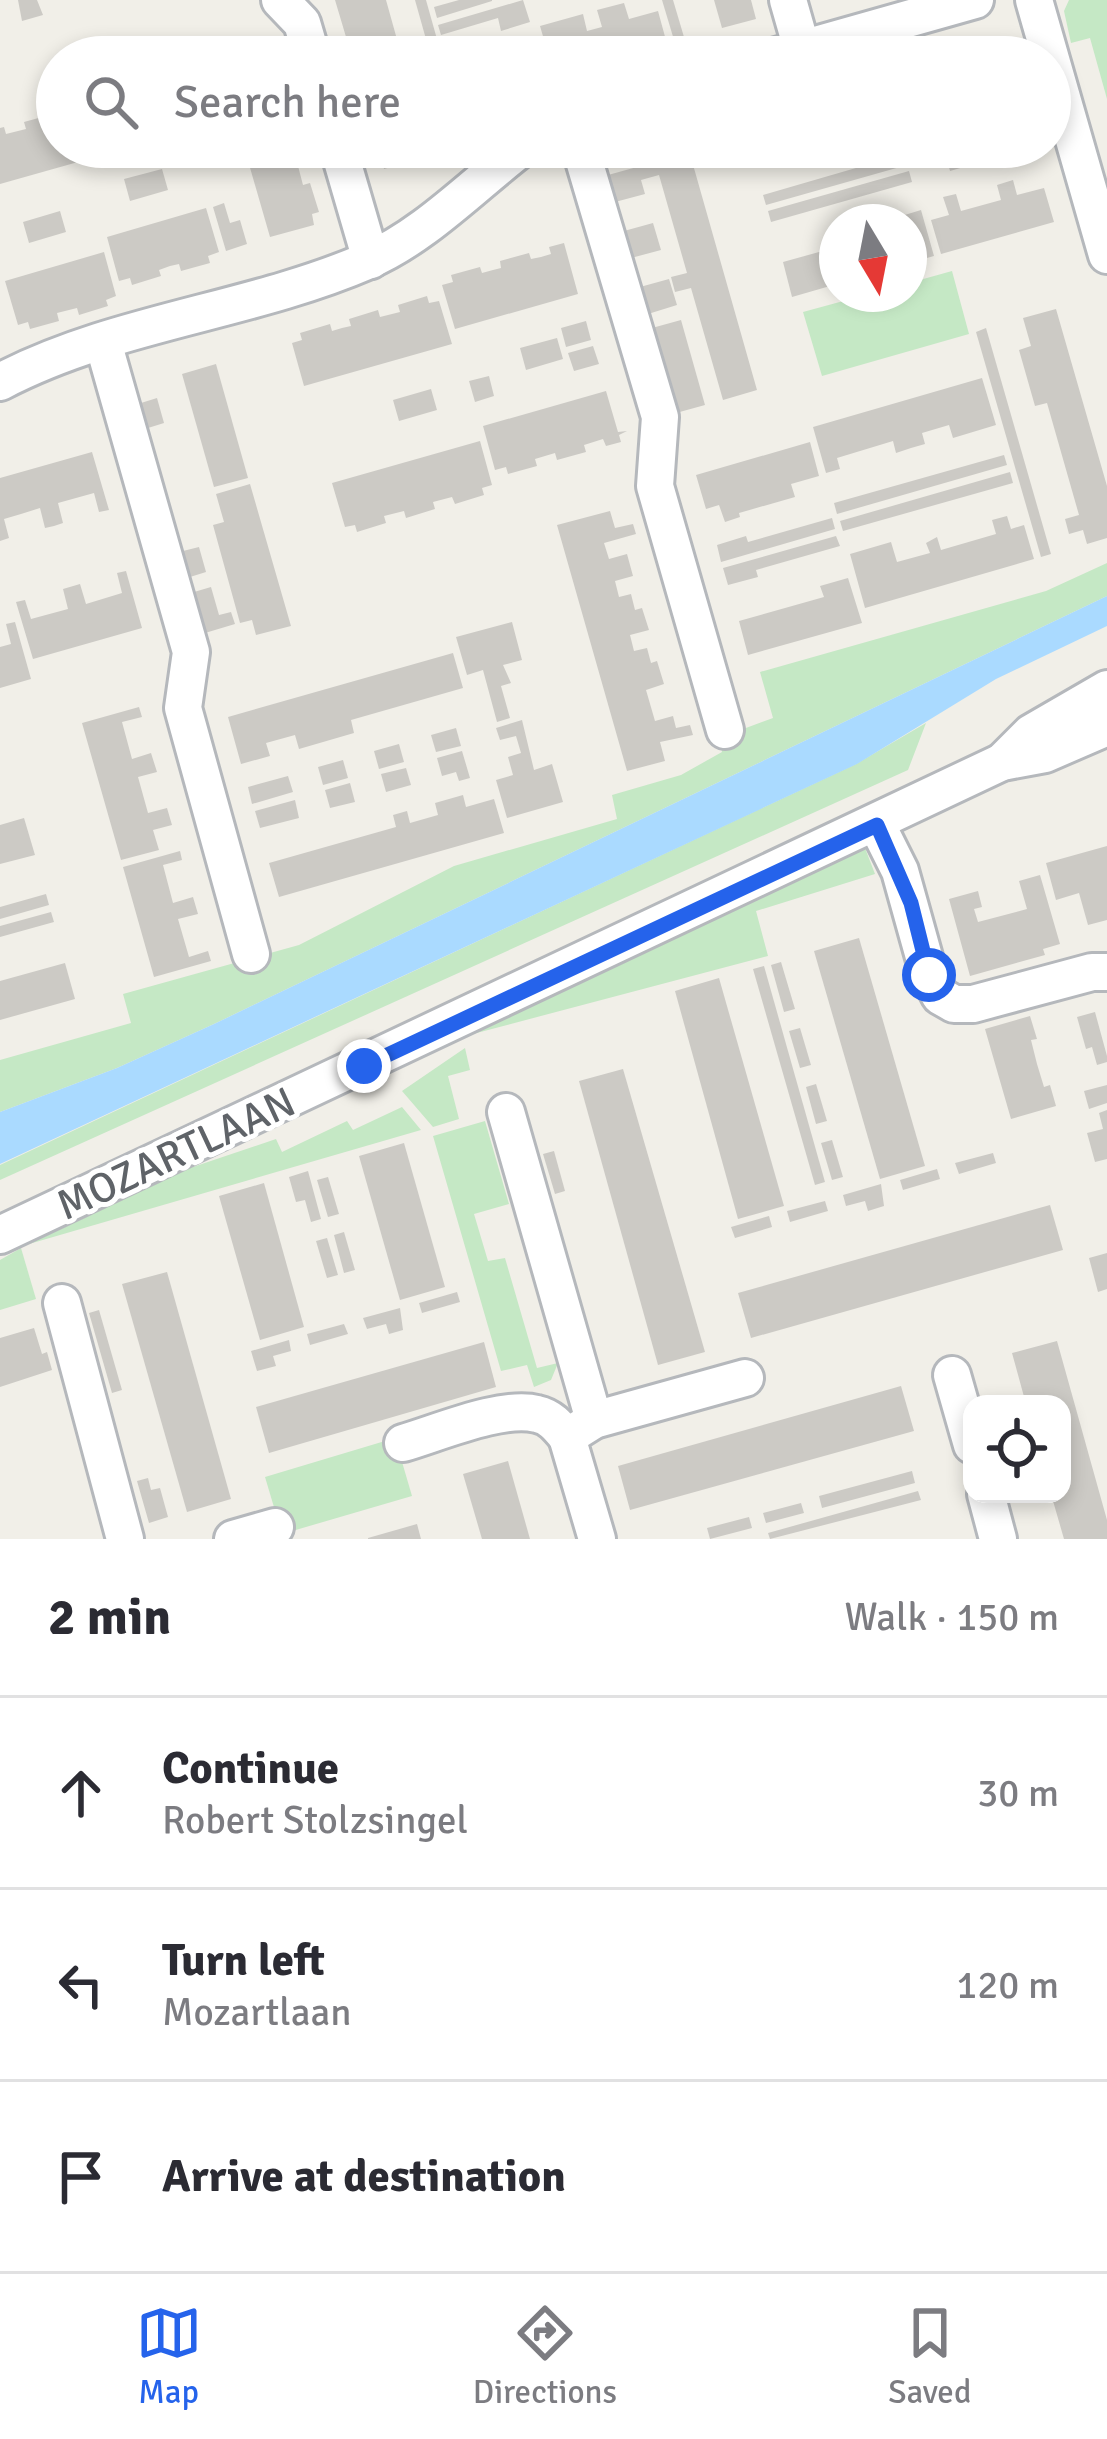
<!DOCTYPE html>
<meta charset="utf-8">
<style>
body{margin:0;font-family:Signika,sans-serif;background:#f2f2f3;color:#2b2b33}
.controls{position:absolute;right:36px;bottom:36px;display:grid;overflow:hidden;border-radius:24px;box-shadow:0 6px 18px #0003}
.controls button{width:108px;height:108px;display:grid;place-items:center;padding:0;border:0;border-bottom:3px solid #e1e1e2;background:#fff;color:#2b2b33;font:60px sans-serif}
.compass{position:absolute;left:819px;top:204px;width:108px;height:108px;border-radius:50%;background:#fff;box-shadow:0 6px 18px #0003;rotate:170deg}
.stop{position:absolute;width:36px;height:36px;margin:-27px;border:9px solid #2563eb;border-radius:50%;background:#fff}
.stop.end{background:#2563eb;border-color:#fff;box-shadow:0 3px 12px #0008}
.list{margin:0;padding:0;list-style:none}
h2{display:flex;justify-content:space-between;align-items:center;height:156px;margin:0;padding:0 48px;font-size:51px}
h2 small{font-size:39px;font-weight:400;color:#7c7c81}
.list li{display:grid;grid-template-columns:78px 1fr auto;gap:36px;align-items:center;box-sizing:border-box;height:192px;padding:0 48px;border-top:3px solid #e1e1e2}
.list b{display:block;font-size:45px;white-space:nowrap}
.list p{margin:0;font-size:39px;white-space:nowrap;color:#7c7c81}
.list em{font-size:39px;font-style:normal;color:#7c7c81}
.icon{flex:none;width:66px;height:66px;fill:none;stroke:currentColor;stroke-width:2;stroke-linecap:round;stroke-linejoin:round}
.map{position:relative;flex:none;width:1107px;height:1539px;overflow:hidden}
.search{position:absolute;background:#fff;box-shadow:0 6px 18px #0003;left:36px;right:36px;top:36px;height:132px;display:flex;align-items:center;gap:30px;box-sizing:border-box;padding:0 42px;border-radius:66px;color:#7c7c81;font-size:45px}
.sheet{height:732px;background:#fff}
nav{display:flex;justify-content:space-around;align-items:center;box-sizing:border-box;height:168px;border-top:3px solid #e1e1e2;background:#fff;font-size:33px;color:#7c7c81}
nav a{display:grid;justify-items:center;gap:6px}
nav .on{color:#2563eb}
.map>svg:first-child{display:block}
</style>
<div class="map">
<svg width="1107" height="1539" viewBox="0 0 1107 1539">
<rect width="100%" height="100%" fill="#f1efe8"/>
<g fill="#c5e8c5">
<path d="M 1069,0 L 1107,0 L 1107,99 L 1090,38 L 1071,43 L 1064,11 Z"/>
<path d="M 952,271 L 969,334 L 822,376 L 803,312 L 869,294 L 909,294 L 909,283 Z"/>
<path d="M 1107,563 L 1107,596 L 214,1024 L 117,1068 L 0,1112 L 0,1060 L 131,1023 L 123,994 L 299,945 L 454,866 L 617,819 L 612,795 L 681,775 L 722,752 L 719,738 L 773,718 L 760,672 L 1046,591 Z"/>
<path d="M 926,723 L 908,770 L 0,1180 L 0,1165 L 856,764 Z"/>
<path d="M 865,848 L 875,874 L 756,911 L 768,956 L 469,1035 Z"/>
<path d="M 465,1048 L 470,1070 L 448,1076 L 459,1119 L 433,1127 L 402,1091 Z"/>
<path d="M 402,1107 L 421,1130 L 29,1244 L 190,1168 L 276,1139 L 282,1152 L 347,1121 L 353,1130 Z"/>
<path d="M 485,1121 L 509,1204 L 474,1214 L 488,1261 L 505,1258 L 537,1368 L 558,1363 L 551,1380 L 534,1387 L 527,1365 L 501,1371 L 433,1136 Z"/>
<path d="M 21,1248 L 36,1299 L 0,1310 L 0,1260 Z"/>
<path d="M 395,1438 L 412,1496 L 282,1534 L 265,1477 Z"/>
</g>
<path fill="#aadaff" d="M 1107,596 L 1107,626 L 996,679 L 857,764 L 0,1164 L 0,1112 L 117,1068 L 214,1024 Z"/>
<g fill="#cccac5">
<path d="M 18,0 L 37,0 L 43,15 L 22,21 Z"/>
<path d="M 335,0 L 386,0 L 398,43 L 386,47 L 389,57 L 352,57 Z"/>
<path d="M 415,0 L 426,0 L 442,57 L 431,57 Z"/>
<path d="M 459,0 L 492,0 L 492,1 L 437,18 L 434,7 Z"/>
<path d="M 523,0 L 530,22 L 501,31 L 498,18 L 441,35 L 438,25 Z"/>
<path d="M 662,0 L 673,0 L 684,37 L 674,40 Z"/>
<path d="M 714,0 L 751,0 L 756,19 L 722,28 Z"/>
<path d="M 624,3 L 629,19 L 658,11 L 667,44 L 621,57 L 549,57 L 540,26 L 583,14 L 587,31 L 602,27 L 597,10 Z"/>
<path d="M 53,114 L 57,120 L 57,147 L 74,147 L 78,162 L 0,184 L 0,128 L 4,127 L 6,134 L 26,129 L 24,122 Z"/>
<path d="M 244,147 L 300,147 L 305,163 L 298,166 L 303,185 L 310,183 L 319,212 L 312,214 L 314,225 L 270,237 Z"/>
<path d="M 378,147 L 415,147 L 418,159 L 384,169 Z"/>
<path d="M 651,147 L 688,147 L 757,390 L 723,400 L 691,288 L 675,292 L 671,277 L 687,273 L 659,175 L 641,180 L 645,194 L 615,202 L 608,175 L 655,162 Z"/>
<path d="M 931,147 L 967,147 L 967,148 L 915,163 L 911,153 Z"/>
<path d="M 993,147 L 1029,148 L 950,171 L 947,160 Z"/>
<path d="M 904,154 L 907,165 L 766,205 L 763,195 Z"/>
<path d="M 162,169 L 168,190 L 130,201 L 124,179 Z"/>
<path d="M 909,171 L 912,182 L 771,222 L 768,211 Z"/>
<path d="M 1013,180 L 1017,195 L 1044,188 L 1054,222 L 941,254 L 931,220 L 949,215 L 943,197 L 956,194 L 961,211 L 1001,200 L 997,185 Z"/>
<path d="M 224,203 L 230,223 L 240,220 L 247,244 L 226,251 L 213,207 Z"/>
<path d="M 206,208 L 219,252 L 208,256 L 210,263 L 181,271 L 179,264 L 170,266 L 159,270 L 161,276 L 132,285 L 130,278 L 119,281 L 107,237 Z"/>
<path d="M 921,210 L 934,256 L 909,263 L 909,222 L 885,221 Z"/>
<path d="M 60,211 L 66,232 L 29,243 L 23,222 Z"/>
<path d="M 653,223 L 661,250 L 631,258 L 624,231 Z"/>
<path d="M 564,243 L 578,294 L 455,329 L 442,285 L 453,282 L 451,275 L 480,267 L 482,273 L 493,270 L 501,268 L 500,261 L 529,253 L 531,259 L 541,257 L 551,254 L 549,247 Z"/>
<path d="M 837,247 L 837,284 L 792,297 L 783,262 Z"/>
<path d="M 104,252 L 116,296 L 106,300 L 108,306 L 79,315 L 77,308 L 57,313 L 59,321 L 30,329 L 28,322 L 18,325 L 5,281 Z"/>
<path d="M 669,279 L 677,305 L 648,314 L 640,287 Z"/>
<path d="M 427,296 L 429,303 L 439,301 L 452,344 L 304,386 L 292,343 L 302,340 L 300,333 L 330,324 L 332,331 L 342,328 L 351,326 L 349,319 L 378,310 L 380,317 L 400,312 L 398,305 Z"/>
<path d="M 1056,309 L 1107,486 L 1107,538 L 1087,544 L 1083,530 L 1069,534 L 1065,519 L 1079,515 L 1047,403 L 1035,406 L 1019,350 L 1031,346 L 1023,318 Z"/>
<path d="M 681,320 L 705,405 L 676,413 L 652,328 Z"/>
<path d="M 586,321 L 591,340 L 566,347 L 561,328 Z"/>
<path d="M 986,328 L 1051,554 L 1041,557 L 976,332 Z"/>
<path d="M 557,338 L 563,359 L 526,370 L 520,348 Z"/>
<path d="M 593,346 L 599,364 L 574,371 L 568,353 Z"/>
<path d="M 216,364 L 248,478 L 214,487 L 182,374 Z"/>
<path d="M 489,376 L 494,396 L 475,402 L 469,381 Z"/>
<path d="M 982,378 L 996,425 L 953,438 L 949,425 L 922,433 L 925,444 L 911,448 L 896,453 L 893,441 L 837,458 L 840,469 L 826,473 L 813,427 Z"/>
<path d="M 431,389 L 437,410 L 399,421 L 393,400 Z"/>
<path d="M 606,391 L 618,432 L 627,431 L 619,435 L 621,442 L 606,446 L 603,439 L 584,445 L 586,452 L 557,460 L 555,453 L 535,459 L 537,466 L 508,474 L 506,467 L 495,470 L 483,426 Z"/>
<path d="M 157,398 L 164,423 L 148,428 L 141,403 Z"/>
<path d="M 480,441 L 492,485 L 482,488 L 484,495 L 455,504 L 452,497 L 433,502 L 435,509 L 406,518 L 404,511 L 384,516 L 386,523 L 357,532 L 355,525 L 345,527 L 332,483 Z"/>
<path d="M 810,442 L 819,476 L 791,484 L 795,497 L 739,513 L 740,517 L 725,522 L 719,505 L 706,509 L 696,475 Z"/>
<path d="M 92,452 L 109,510 L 99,512 L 94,493 L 58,503 L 63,523 L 54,526 L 45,528 L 40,508 L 21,514 L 4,519 L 9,538 L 0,541 L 0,478 Z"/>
<path d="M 1004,455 L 1007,465 L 837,514 L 834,503 Z"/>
<path d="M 1010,472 L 1013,483 L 843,531 L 840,521 Z"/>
<path d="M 250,484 L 291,626 L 256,635 L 252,620 L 240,623 L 213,525 L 224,522 L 216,494 Z"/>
<path d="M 610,511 L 615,528 L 633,524 L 636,534 L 604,543 L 609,559 L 627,554 L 633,576 L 615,581 L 619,597 L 631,594 L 635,610 L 642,608 L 649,630 L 630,635 L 634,651 L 647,648 L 651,663 L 657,661 L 664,684 L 646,690 L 655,721 L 673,716 L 676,728 L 690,725 L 693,735 L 660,742 L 665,761 L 627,771 L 557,525 Z"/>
<path d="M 1007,516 L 1011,529 L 1024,525 L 1034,559 L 865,608 L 850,554 L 891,542 L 897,562 L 930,553 L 926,543 L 937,537 L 941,550 L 996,534 L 992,520 Z"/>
<path d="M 832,518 L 835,529 L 721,562 L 717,545 L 746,536 L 748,542 Z"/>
<path d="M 836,536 L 840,546 L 756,570 L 758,577 L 728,585 L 723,568 Z"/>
<path d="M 199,547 L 206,572 L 190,577 L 183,551 Z"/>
<path d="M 126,571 L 142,628 L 33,659 L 16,602 L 25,600 L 31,619 L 68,609 L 63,589 L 80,584 L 86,604 L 122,593 L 117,573 Z"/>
<path d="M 848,578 L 862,623 L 748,655 L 739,621 L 824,597 L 820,586 Z"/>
<path d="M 211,587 L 219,615 L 231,612 L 235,624 L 205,633 L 194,592 Z"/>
<path d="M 15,622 L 31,679 L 0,688 L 0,647 L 11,644 L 6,624 Z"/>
<path d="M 512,622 L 522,660 L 503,665 L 511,683 L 501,686 L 510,718 L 497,722 L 483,670 L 467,675 L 456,637 Z"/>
<path d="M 453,653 L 463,688 L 351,720 L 354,733 L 299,749 L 295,735 L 266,743 L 270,756 L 241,764 L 228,717 Z"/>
<path d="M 139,707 L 142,717 L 122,722 L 132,759 L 151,753 L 157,772 L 138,777 L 148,813 L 167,808 L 172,825 L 153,830 L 159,850 L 121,860 L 82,723 Z"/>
<path d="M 522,720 L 534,770 L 552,764 L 563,802 L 507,818 L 496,780 L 513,775 L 508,757 L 521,753 L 516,736 L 500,740 L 496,728 Z"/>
<path d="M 456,728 L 461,746 L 436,752 L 431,735 Z"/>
<path d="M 399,744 L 404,762 L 379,769 L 374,751 Z"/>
<path d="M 462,751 L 470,778 L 459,781 L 456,772 L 442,776 L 437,758 Z"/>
<path d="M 343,760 L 348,778 L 323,785 L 318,767 Z"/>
<path d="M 406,768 L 411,785 L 386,792 L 381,774 Z"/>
<path d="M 288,776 L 293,792 L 252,804 L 248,787 Z"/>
<path d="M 350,783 L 355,802 L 330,808 L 325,790 Z"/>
<path d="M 463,795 L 466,807 L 494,799 L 504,833 L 279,897 L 269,863 L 396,827 L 393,815 L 407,811 L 410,823 L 438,815 L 435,803 Z"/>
<path d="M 295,800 L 299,818 L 260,828 L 255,811 Z"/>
<path d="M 24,818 L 35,855 L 0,864 L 0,825 Z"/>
<path d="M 1107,846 L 1107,920 L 1088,925 L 1079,893 L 1056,900 L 1046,863 Z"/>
<path d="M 180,851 L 182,860 L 163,865 L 173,903 L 193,897 L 198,914 L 178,919 L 189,957 L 208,951 L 211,961 L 154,977 L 123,867 Z"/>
<path d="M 1040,875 L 1060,944 L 1043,949 L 1045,955 L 970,976 L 949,899 L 978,891 L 982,907 L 974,909 L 978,922 L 1027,909 L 1019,881 Z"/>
<path d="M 46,894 L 49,905 L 0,919 L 0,907 Z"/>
<path d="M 51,912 L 54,922 L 0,937 L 0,926 Z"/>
<path d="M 859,938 L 925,1166 L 880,1179 L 814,951 Z"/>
<path d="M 781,962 L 795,1009 L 784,1012 L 771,965 Z"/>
<path d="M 65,963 L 75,999 L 0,1020 L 0,981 Z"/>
<path d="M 764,966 L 825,1182 L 815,1185 L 753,969 Z"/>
<path d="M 719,978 L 784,1206 L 738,1219 L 675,991 Z"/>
<path d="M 1095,1012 L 1107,1056 L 1107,1062 L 1097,1065 L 1092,1047 L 1086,1049 L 1077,1017 Z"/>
<path d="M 1030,1016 L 1037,1039 L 1031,1040 L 1037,1064 L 1044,1087 L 1050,1085 L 1056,1106 L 1011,1119 L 985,1029 Z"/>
<path d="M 800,1028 L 811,1065 L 800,1068 L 789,1031 Z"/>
<path d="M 623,1069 L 705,1352 L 658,1365 L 579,1081 Z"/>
<path d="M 816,1084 L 827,1121 L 816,1124 L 806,1087 Z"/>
<path d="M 1107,1085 L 1107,1103 L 1089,1109 L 1084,1091 Z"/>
<path d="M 1107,1110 L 1107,1159 L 1095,1162 L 1087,1133 L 1103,1129 L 1099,1113 Z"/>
<path d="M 832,1140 L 843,1177 L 832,1180 L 821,1143 Z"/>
<path d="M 404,1143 L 445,1287 L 400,1300 L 359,1156 Z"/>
<path d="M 554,1151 L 565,1191 L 555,1194 L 543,1154 Z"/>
<path d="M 993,1153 L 996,1163 L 959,1174 L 955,1163 Z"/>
<path d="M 937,1169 L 940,1179 L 903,1190 L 900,1180 Z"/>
<path d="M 308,1171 L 321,1219 L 311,1222 L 305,1200 L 296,1202 L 289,1177 Z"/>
<path d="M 328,1177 L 339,1214 L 328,1217 L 317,1180 Z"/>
<path d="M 264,1183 L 304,1327 L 260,1340 L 219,1196 Z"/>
<path d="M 881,1184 L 884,1206 L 868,1211 L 865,1201 L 846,1206 L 843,1195 Z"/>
<path d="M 825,1201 L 828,1211 L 790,1222 L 787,1211 Z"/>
<path d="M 1050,1205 L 1063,1250 L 751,1338 L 738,1293 Z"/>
<path d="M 769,1216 L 772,1227 L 735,1238 L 731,1227 Z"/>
<path d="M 344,1232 L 355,1270 L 344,1273 L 334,1235 Z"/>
<path d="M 327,1238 L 338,1275 L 327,1278 L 316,1241 Z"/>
<path d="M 1107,1253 L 1107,1289 L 1098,1292 L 1089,1258 Z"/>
<path d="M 167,1272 L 231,1499 L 187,1512 L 122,1284 Z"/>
<path d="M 457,1292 L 460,1302 L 422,1313 L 419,1303 Z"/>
<path d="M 400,1308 L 403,1330 L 389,1334 L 386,1324 L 367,1329 L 363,1318 Z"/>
<path d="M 99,1310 L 122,1390 L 112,1393 L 89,1313 Z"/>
<path d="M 344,1324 L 348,1334 L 310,1345 L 307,1334 Z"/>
<path d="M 34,1328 L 42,1354 L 47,1352 L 52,1370 L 0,1387 L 0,1338 Z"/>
<path d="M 289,1340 L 291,1351 L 273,1356 L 276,1366 L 257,1371 L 251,1351 Z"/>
<path d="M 1057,1341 L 1107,1520 L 1107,1539 L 1064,1539 L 1051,1494 L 1062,1494 L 1062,1404 L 1026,1404 L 1012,1353 Z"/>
<path d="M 484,1342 L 496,1387 L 269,1453 L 256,1407 Z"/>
<path d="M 901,1386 L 914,1431 L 630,1510 L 618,1466 Z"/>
<path d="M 508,1461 L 530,1539 L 482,1539 L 463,1474 Z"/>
<path d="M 912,1471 L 915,1483 L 822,1508 L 819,1496 Z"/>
<path d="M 148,1478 L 151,1490 L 160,1488 L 168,1517 L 149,1523 L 137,1481 Z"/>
<path d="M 918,1491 L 921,1500 L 770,1539 L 768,1533 Z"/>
<path d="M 801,1503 L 804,1513 L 766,1523 L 763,1513 Z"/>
<path d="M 749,1517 L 752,1528 L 710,1539 L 707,1528 Z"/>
<path d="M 417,1524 L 421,1539 L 368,1539 L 368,1538 Z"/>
</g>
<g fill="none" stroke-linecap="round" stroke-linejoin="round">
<defs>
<g id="minor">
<path d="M 280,0 L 302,23 L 312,57"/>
<path d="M 788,0 L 802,49"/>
<path d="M 1034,0 L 1107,255"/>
<path d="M 773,57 L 975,0"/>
<path d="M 338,147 L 371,260"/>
<path d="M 580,147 L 660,417 L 655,486 L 725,730"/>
<path d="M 103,342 L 191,652 L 183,708 L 251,954"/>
<path d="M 0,382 C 114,322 249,312 367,261 C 425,236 473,185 523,147"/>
<path d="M 1002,762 L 1031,733 L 1107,689"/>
<path d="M 877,825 L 900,871 L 929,975 L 940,996 L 954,1004 L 973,1004 L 1092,972 L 1107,972"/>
<path d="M 506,1112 L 594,1420"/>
<path d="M 0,1235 L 1002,762 L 1045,754 L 1107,727"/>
<path d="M 62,1303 L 125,1539"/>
<path d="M 952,1375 L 972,1445"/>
<path d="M 403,1443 C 438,1433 502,1405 537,1414 C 551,1417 558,1426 567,1437"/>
<path d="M 986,1494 L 998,1539"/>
<path d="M 233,1539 L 275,1527"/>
<path d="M 597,1539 L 567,1437 L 594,1420 L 745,1378"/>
</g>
</defs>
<use href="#minor" stroke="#b5b8bc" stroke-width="42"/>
<use href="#minor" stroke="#fff" stroke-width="36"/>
</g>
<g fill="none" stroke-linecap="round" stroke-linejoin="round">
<path stroke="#2563eb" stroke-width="15" d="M 364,1066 L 877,825 L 911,903 L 929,975"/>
</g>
<g text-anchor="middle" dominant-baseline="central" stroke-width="10" stroke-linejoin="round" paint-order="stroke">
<g font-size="42" fill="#5f6368" stroke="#fff">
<text transform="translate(176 1154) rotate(-25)">MOZARTLAAN</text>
</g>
</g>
</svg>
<div class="controls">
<button><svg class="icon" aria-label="locate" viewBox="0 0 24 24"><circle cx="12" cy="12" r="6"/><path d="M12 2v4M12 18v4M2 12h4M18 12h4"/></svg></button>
</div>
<svg class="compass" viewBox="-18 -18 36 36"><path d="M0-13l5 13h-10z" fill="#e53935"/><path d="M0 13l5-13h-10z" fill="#7c7c81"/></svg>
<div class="stop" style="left:929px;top:975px"></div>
<div class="stop end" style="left:364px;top:1066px"></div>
<div class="search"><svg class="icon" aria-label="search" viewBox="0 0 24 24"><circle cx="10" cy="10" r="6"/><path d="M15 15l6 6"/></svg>Search here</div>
</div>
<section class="sheet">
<h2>2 min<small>Walk · 150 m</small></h2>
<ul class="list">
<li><svg class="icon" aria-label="ahead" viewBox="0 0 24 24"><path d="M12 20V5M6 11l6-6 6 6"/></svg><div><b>Continue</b><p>Robert Stolzsingel</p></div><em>30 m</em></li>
<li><svg class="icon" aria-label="left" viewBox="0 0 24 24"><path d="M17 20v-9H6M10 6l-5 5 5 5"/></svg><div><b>Turn left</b><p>Mozartlaan</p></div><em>120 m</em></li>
<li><svg class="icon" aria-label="arrive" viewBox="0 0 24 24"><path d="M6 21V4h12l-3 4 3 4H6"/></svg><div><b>Arrive at destination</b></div></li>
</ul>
</section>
<nav>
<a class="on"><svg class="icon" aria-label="map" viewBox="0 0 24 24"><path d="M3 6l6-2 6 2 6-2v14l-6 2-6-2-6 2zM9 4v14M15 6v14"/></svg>Map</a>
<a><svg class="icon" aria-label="directions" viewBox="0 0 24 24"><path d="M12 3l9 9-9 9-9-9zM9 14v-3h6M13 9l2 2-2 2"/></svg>Directions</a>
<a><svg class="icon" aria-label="saved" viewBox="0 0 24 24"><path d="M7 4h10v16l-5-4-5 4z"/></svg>Saved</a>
</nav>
